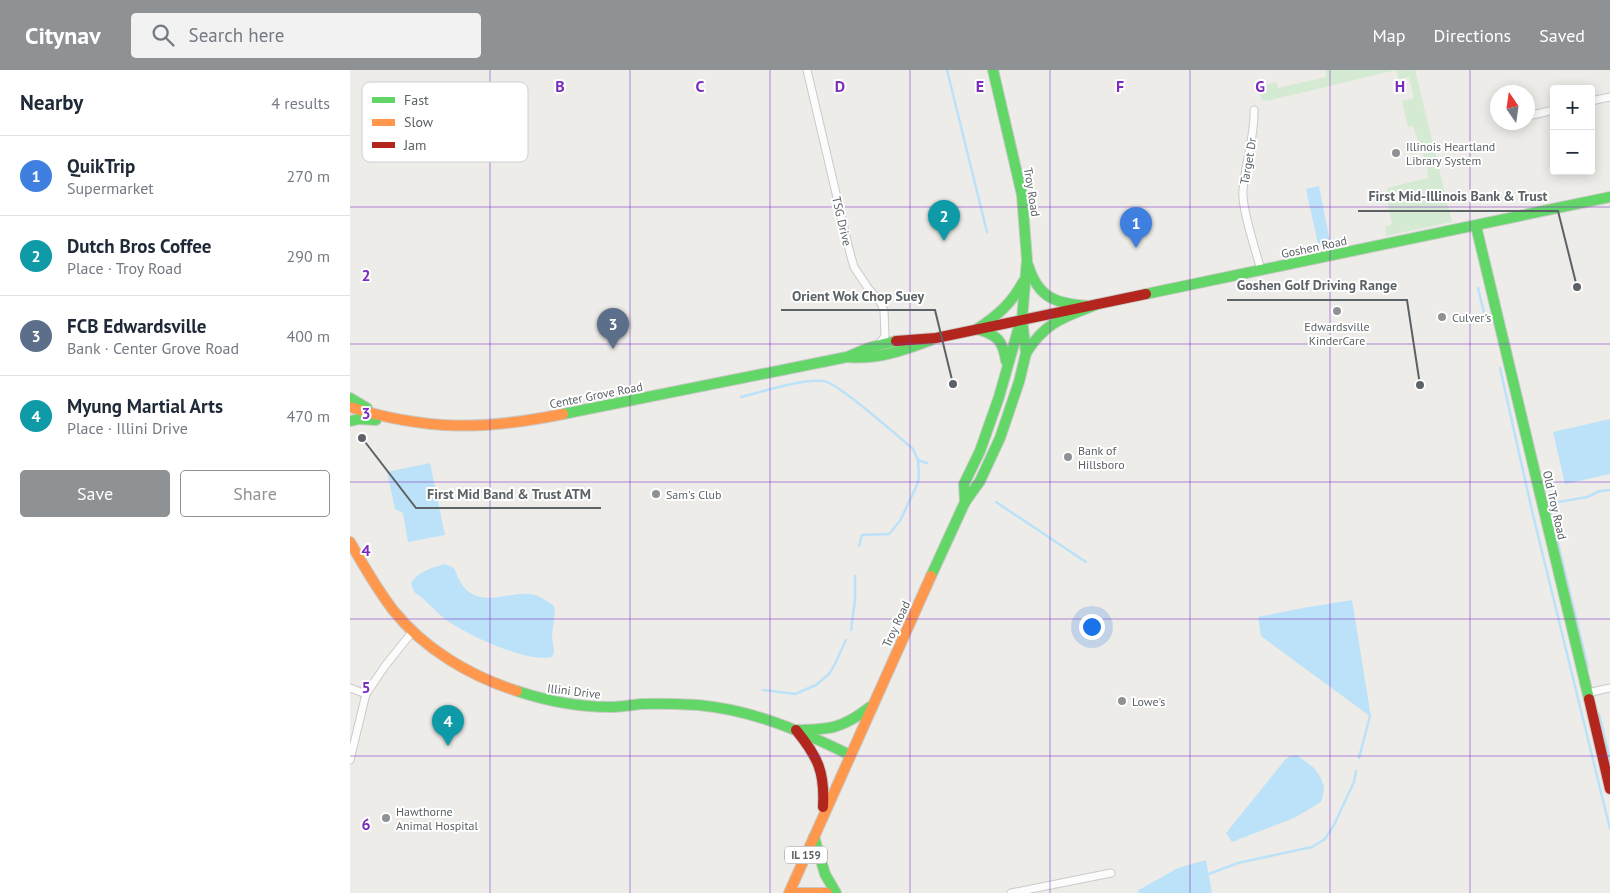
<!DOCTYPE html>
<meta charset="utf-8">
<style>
body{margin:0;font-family:"PT Sans",sans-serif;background:#f2f2f3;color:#1f2937}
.controls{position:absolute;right:15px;top:15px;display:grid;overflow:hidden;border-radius:5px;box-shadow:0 2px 12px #0003}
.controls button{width:45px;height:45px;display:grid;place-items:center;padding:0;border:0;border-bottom:1px solid #e0e1e3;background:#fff;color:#1f2937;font:25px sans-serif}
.compass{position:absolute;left:1140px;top:15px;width:45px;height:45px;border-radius:50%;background:#fff;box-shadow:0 2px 12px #0003;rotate:347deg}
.you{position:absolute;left:741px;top:556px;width:18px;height:18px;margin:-12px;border:4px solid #fff;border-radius:50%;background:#1a73e8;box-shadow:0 0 0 8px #1a73e833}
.badge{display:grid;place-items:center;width:32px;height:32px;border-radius:50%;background:#8f9294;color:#fff;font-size:16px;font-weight:700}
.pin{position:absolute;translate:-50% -41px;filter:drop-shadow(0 1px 2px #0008)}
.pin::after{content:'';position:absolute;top:26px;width:18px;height:15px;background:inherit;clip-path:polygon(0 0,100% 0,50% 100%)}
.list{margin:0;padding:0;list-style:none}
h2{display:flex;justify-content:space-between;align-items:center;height:65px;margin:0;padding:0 20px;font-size:21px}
h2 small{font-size:16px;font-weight:400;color:#747a83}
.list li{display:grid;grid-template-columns:32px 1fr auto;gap:15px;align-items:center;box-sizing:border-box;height:80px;padding:0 20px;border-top:1px solid #e0e1e3}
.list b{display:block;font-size:19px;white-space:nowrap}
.list p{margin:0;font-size:16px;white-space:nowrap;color:#747a83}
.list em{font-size:16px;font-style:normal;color:#747a83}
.actions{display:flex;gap:10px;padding:15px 20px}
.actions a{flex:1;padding:11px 0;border:1px solid #8f9294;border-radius:5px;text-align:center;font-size:18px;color:#8f9294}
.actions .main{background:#8f9294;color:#fff}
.icon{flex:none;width:28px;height:28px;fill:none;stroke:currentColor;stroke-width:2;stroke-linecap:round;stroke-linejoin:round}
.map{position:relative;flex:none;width:1260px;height:823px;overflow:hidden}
header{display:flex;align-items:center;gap:30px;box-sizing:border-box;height:70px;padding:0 25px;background:#8f9294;color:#fff}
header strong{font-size:24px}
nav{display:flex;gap:28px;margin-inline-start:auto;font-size:18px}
.search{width:350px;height:45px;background:#f2f2f3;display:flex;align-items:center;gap:12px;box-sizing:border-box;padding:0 18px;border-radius:5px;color:#747a83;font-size:19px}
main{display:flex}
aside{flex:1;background:#fff}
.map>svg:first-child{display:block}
</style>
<header>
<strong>Citynav</strong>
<div class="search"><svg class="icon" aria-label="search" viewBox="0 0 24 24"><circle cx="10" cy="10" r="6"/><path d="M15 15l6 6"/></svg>Search here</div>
<nav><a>Map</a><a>Directions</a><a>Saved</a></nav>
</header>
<main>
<aside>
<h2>Nearby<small>4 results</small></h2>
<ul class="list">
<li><span class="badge" style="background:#3f7fe0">1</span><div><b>QuikTrip</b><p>Supermarket</p></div><em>270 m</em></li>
<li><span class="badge" style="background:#0f9aa8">2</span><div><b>Dutch Bros Coffee</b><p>Place · Troy Road</p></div><em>290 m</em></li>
<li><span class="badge" style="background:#5c6f8a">3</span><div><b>FCB Edwardsville</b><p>Bank · Center Grove Road</p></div><em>400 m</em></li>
<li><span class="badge" style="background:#0f9aa8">4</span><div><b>Myung Martial Arts</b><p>Place · Illini Drive</p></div><em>470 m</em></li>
</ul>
<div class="actions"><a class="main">Save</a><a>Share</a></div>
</aside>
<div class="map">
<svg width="1260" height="823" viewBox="0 0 1260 823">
<rect width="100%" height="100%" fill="#edece8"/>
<g fill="#d5ead2">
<path d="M 975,0 L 1046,0 L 917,31 L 912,30 L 910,24 L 911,21 L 917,15 L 926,12 L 928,18 L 976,7 Z"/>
<path d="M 1046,0 L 1065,0 L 1102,152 L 1036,166 L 1035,157 L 1042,154 L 1035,122 L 1038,121 L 1037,118 L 1078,108 C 1077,88 1069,75 1063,56 L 1058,57 L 1052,31 L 1064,28 L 1059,7 L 1049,9 Z"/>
</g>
<g fill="#bbe2f8">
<path d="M 969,116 L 980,172 L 968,174 L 956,119 Z"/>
<path d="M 1260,349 L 1260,404 L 1215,414 L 1203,362 Z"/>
<path d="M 80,393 L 95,465 L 58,472 L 53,443 L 45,439 L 37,402 Z"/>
<path d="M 95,494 L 104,498 C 107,504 109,511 113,516 C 130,538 157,522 180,524 C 189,525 196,530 204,536 C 206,547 202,557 202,568 C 203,576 206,580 202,587 C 176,593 121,566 99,552 C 86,543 77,530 64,522 L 61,513 C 68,501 82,498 95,494 Z"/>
<path d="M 1002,530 L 1021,647 L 911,566 L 908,547 L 953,538 Z"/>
<path d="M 947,685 L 964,698 L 971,708 L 974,717 L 973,726 L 971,732 L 944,748 L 882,772 L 876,763 L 935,690 L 940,686 Z"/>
<path d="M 856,790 L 862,823 L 789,823 L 787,821 L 828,798 Z"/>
</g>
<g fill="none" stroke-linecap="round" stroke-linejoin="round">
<g stroke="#bbe2f8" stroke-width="2.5">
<path d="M 597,0 L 637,162"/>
<path d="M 1128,218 L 1136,251"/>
<path d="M 1150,298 L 1182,441 L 1260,759"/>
<path d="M 391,327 C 415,321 451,309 474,311 C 488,313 549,367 563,379 L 568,390 L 577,393"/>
<path d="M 646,432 L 736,492"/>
<path d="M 1209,432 L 1237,427 L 1250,421 L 1260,420"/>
<path d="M 1199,436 L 1238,598"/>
<path d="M 509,476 L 512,465 L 539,464 L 550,451 L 567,415 L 569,407 L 568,390"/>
<path d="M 501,560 L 505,530 L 505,506"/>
<path d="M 413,620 L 445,624 L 466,615 L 479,604 L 484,596 L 496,570"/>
<path d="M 1249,644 L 1260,690"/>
<path d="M 1009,688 L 1020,646"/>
<path d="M 859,804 L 888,793 L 962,777 L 975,769 L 984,755 L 1004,712 L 1006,701"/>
</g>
<defs>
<g id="street">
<path d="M 457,0 L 500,183 L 504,197 L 518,218 L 531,233 L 534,241 L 535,266 L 529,274"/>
<path d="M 1241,31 L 1260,27"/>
<path d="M 904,40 C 905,67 895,93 893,120 C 891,138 906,181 911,200"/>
<path d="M 1178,46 L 1204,40"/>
<path d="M 0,618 L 16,624"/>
<path d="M 1237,623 L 1260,618"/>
<path d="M 0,690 L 16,624 L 35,596 L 63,561"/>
<path d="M 661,823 L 761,803"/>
</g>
<g id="fast">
<path d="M 1126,156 L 1239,629"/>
<path d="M 678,195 C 688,228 706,234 739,236"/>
<path d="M 796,224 L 1260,127"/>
<path d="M 627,259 C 647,246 662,233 673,212"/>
<path d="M 627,259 C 647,265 653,270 656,291"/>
<path d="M 676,283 C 696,251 715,247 748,234"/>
<path d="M 498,287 C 527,290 554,280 581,270"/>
<path d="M 0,328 L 17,338"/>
<path d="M 213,344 L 497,287 L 518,278 L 546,271"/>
<path d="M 0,351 L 9,349 L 26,350"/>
<path d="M 615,432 L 614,414 L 630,381 L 649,327 L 670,253"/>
<path d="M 581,506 L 615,432 L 630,411 L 650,368 L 669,312 L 676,283 L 672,249 L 677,190 L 672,125 L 643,0"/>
<path d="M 167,621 C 197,631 229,637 261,637 C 271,637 281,635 291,634 C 310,633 330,634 348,635 C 403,640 451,661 500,685"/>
<path d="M 446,660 C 480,660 493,658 520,637"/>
<path d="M 464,767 L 475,804 L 486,823"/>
</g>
<g id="slow">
<path d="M 0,337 C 77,361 135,360 213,344"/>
<path d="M 0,472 C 13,495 27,519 43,540 C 74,579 120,606 167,621"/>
<path d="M 439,823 L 581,506"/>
<path d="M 446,823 L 477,823"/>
</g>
<g id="jam">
<path d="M 546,271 L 586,268 L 796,224"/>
<path d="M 1239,629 L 1260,719"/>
<path d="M 446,660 C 468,687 475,702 473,737"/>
</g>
</defs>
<use href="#street" stroke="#cacaca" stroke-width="9"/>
<use href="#fast" stroke="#c9c9c8" stroke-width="12"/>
<use href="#slow" stroke="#c9c9c8" stroke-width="12"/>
<use href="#jam" stroke="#c9c9c8" stroke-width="12"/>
<use href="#street" stroke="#fcfcfc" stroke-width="7"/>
<use href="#fast" stroke="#63d668" stroke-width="10"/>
<use href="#slow" stroke="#ff974d" stroke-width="10"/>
<use href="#jam" stroke="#b3261e" stroke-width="10"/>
</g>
<path fill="none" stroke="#7b2cbf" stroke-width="1" stroke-opacity="0.55" d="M 140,0 L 140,823M 280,0 L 280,823M 420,0 L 420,823M 560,0 L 560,823M 700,0 L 700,823M 840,0 L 840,823M 980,0 L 980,823M 1120,0 L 1120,823M 0,137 L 1260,137M 0,274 L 1260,274M 0,412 L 1260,412M 0,549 L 1260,549M 0,686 L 1260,686"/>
<g fill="#8f9294" stroke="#fff" stroke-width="2">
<circle cx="1046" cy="83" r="5"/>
<circle cx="987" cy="241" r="5"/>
<circle cx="1092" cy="247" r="5"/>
<circle cx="718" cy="387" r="5"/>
<circle cx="306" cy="424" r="5"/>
<circle cx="772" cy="631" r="5"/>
<circle cx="36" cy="748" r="5"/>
</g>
<g text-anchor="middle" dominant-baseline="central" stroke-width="4" stroke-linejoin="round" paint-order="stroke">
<rect fill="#fff" stroke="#8d9194" stroke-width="1" x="435" y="776.5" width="42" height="17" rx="4"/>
<g font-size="11" font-weight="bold" fill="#5c6266">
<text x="456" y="785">IL 159</text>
</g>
<g font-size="12" fill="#5c6266" stroke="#fff" text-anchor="start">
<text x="1056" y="76">Illinois Heartland<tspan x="1056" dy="14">Library System</tspan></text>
<text x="1102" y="247">Culver's</text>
<text x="987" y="256" text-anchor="middle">Edwardsville<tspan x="987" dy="14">KinderCare</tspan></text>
<text x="728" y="380">Bank of<tspan x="728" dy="14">Hillsboro</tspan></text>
<text x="316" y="424">Sam's Club</text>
<text x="782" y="631">Lowe's</text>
<text x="46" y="741">Hawthorne<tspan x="46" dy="14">Animal Hospital</tspan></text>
</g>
<g font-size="12" fill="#5c6266" stroke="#fff">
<text transform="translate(898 91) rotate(-80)">Target Dr</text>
<text transform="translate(682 122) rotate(81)">Troy Road</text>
<text transform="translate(492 151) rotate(77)">TSG Drive</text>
<text transform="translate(964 177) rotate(-12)">Goshen Road</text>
<text transform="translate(246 325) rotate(-11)">Center Grove Road</text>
<text transform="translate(1205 435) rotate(77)">Old Troy Road</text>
<text transform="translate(546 554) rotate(-65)">Troy Road</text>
<text transform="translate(224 621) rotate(7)">Illini Drive</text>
</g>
</g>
<rect x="12" y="12" width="166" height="80" rx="8" fill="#fff" stroke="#ced0d1" stroke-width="1"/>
<rect x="22" y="27" width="23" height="6" fill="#63d668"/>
<rect x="22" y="49" width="23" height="7" fill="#ff974d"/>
<rect x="22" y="72" width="23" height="6" fill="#b3261e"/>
<g font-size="14" fill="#5c6266">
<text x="54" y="35">Fast</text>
<text x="54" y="57">Slow</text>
<text x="54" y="80">Jam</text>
</g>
<g font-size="16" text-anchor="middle" font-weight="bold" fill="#7b2cbf" stroke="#fff" stroke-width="4" stroke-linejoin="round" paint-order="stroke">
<text x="210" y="22">B</text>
<text x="350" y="22">C</text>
<text x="490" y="22">D</text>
<text x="630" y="22">E</text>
<text x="770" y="22">F</text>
<text x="910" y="22">G</text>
<text x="1050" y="22">H</text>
<text x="16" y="211">2</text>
<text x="16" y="349">3</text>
<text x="16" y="486">4</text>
<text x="16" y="623">5</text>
<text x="16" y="760">6</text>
</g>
<path fill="none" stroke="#5c6266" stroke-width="2" d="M1227 217L1208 141H1008M1070 315L1057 230H877M603 314L585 240H431M12 368L66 438H251"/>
<g fill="#5c6266" stroke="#fff" stroke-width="2">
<circle cx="1227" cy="217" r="5"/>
<circle cx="1070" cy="315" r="5"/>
<circle cx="603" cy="314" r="5"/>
<circle cx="12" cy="368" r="5"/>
</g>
<g font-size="14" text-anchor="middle" font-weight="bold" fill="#5c6266" stroke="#fff" stroke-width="4" stroke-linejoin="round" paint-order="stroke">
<text x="1108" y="131">First Mid-Illinois Bank &amp; Trust</text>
<text x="967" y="220">Goshen Golf Driving Range</text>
<text x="508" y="231">Orient Wok Chop Suey</text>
<text x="159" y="429">First Mid Band &amp; Trust ATM</text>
</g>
</svg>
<div class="controls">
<button>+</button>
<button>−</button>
</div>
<svg class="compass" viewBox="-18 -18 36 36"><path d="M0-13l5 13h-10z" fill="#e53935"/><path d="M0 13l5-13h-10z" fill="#747a83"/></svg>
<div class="you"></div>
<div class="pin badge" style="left:786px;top:178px;background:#3f7fe0">1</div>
<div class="pin badge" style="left:594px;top:171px;background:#0f9aa8">2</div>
<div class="pin badge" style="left:263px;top:279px;background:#5c6f8a">3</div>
<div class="pin badge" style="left:98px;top:676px;background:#0f9aa8">4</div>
</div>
</main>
